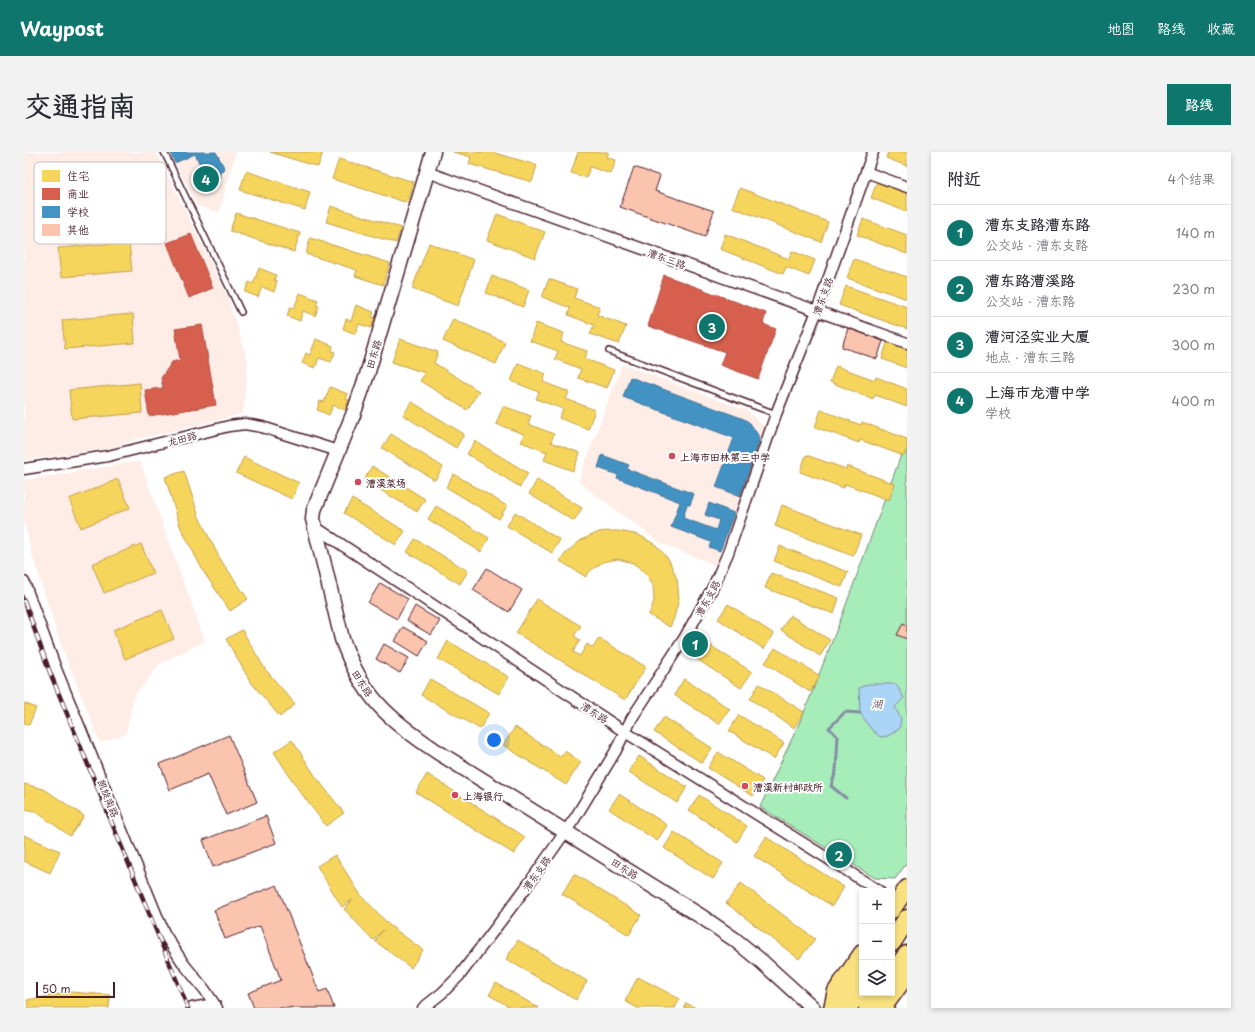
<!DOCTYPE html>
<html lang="zh">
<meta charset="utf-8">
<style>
body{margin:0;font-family:"Playpen Sans","LXGW WenKai TC",sans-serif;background:#f2f2f3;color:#2b2b33}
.controls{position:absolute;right:12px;bottom:12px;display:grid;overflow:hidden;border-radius:0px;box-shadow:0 2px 6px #0003}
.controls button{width:36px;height:36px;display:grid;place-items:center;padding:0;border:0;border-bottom:1px solid #e1e1e2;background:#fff;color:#2b2b33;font:20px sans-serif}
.scale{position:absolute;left:12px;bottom:10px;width:79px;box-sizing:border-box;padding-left:4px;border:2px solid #4a1f2b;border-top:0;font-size:11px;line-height:14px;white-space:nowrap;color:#4a1f2b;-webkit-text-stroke:3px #fff;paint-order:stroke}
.you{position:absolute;left:470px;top:588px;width:14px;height:14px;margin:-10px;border:3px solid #fff;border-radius:50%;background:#1a73e8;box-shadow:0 0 0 6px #1a73e833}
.badge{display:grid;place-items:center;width:26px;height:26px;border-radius:50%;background:#0f766e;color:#fff;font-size:13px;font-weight:700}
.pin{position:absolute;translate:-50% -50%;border:2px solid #fff;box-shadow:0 1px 4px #0006}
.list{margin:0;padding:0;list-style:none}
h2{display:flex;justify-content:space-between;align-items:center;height:52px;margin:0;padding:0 16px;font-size:17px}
h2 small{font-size:13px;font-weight:400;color:#7c7c81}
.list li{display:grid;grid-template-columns:26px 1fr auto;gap:12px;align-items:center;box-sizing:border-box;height:56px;padding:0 16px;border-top:1px solid #e1e1e2}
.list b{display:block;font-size:15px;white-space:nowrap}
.list p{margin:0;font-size:13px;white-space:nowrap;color:#7c7c81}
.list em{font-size:13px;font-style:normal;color:#7c7c81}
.icon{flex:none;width:22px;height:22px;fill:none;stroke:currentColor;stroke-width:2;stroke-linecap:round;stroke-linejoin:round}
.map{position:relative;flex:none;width:883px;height:856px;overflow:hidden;border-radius:0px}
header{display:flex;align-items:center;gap:24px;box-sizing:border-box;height:56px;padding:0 20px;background:#0f766e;color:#fff}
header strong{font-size:19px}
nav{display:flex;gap:22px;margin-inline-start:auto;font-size:14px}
.intro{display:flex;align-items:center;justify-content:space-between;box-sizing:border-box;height:96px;padding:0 24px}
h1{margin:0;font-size:28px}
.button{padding:10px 18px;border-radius:0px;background:#0f766e;color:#fff;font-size:14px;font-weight:700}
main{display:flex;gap:24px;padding:0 24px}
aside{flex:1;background:#fff;border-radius:0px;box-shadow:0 2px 6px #0003}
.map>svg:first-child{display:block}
</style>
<header>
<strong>Waypost</strong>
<nav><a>地图</a><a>路线</a><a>收藏</a></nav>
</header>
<div class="intro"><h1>交通指南</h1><a class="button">路线</a></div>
<main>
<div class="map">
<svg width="883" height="856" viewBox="0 0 883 856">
<rect width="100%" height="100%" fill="#fff"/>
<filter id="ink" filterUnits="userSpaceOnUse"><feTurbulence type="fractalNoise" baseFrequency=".025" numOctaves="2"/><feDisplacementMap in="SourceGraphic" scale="8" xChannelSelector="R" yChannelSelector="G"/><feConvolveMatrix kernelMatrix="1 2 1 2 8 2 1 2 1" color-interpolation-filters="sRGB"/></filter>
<g filter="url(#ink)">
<g fill="#feede7">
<path d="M 0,0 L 132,0 L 204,145 L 224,210 L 219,262 L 114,287 L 88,296 L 0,308 Z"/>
<path d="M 146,0 L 212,0 L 195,61 L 173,54 Z"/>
<path d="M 598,212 L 724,259 L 743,278 L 691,413 L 638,392 L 554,330 Z"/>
<path d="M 116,309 L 181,489 L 136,512 L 110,545 L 102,582 L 76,591 L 37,493 L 9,406 L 0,370 L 0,328 Z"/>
</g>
<path fill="#a7edb9" stroke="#788672" d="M 883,287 L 883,711 L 871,727 L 851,726 L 736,655 L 779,563 L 816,469 Z"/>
<path fill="#abd5f6" stroke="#848ca5" d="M 844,532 L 872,532 L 880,546 L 871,555 L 877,567 L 875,577 L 864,584 L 856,585 L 847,577 L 836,561 L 835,536 Z"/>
<g fill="#f6d55c" stroke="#c29e4d">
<path d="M 246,0 L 299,0 L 294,15 Z"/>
<path d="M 429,0 L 467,0 L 513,13 L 508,30 L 445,12 L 447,5 Z"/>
<path d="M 554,0 L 585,0 L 583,5 L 592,8 L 587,22 L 566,15 L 562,26 L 547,21 Z"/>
<path d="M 864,0 L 883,0 L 883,14 L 862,6 Z"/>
<path d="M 315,7 L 390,30 L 384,51 L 308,27 Z"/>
<path d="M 222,19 L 286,40 L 281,58 L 216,38 Z"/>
<path d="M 853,30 L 883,41 L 883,60 L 847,46 Z"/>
<path d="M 716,36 L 804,70 L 797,90 L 708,55 Z"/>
<path d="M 307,54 L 377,76 L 372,91 L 302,70 Z"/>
<path d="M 212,61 L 276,81 L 270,100 L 206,79 Z"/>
<path d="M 473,62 L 521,80 L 511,106 L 463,88 Z"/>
<path d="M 839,67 L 883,83 L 883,102 L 833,83 Z"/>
<path d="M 701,82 L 765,107 L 768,99 L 791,108 L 785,124 L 762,115 L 759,122 L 696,97 Z"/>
<path d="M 286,86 L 366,111 L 359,133 L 331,124 L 333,118 L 282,102 Z"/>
<path d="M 105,90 L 108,119 L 37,125 L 34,96 Z"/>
<path d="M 405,91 L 450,108 L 434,154 L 388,137 Z"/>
<path d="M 830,107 L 883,125 L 883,147 L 823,126 Z"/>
<path d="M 235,116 L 252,123 L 250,128 L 253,129 L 250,140 L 238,135 L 234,145 L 221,140 L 225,130 L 229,132 Z"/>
<path d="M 468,124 L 505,138 L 499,155 L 462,141 Z"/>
<path d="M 525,127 L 553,137 L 550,146 L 576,155 L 573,163 L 602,174 L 595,192 L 566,182 L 570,173 L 544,163 L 546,156 L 518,145 Z"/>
<path d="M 822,134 L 883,155 L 883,177 L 815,153 Z"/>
<path d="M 276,141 L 294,148 L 292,153 L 295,154 L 291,164 L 279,159 L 276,169 L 263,164 L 266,155 L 270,156 Z"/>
<path d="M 332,153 L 350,160 L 348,165 L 351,166 L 347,176 L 335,172 L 332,182 L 319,177 L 322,167 L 327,169 Z"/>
<path d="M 109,162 L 111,191 L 41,197 L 38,168 Z"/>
<path d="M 429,167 L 481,190 L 472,212 L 419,189 Z"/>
<path d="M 512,171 L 540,181 L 537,190 L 563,199 L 561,207 L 590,218 L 583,236 L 554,226 L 557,217 L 531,207 L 534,199 L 506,189 Z"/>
<path d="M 292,187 L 309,194 L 308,199 L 311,200 L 307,210 L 295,206 L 291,216 L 278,211 L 282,201 L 286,203 Z"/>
<path d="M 376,187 L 414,200 L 410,211 L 455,239 L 443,258 L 396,229 L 401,221 L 368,210 Z"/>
<path d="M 864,188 L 883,195 L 883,216 L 858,207 Z"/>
<path d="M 494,211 L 522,222 L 519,230 L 545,240 L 542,247 L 571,258 L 564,277 L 535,266 L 539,257 L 512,247 L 515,240 L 487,229 Z"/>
<path d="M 812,214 L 851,228 L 852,225 L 883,237 L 883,255 L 851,243 L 849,247 L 806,230 Z"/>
<path d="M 116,231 L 118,261 L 48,267 L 45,238 Z"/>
<path d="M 306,235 L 324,242 L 322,247 L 325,248 L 321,258 L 309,253 L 305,263 L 293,258 L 296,249 L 300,250 Z"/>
<path d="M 388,250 L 440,282 L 432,296 L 379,263 Z"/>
<path d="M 479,254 L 507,264 L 504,272 L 530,282 L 527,290 L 556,301 L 549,319 L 520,308 L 523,300 L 497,290 L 500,282 L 472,272 Z"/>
<path d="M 797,258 L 837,273 L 838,270 L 883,287 L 883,297 L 880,304 L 836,288 L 835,291 L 791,275 Z"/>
<path d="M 367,282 L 419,315 L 411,328 L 358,296 Z"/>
<path d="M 451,289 L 504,321 L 496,335 L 443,302 Z"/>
<path d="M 782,303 L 822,317 L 823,314 L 871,332 L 865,348 L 821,332 L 820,336 L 776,320 Z"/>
<path d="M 220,305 L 275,331 L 268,347 L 212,321 Z"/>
<path d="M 348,314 L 401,347 L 393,360 L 340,328 Z"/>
<path d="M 160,319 L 175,365 L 196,407 L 224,447 L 206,459 L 179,419 L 156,374 L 141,325 Z"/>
<path d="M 430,322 L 483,354 L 475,367 L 422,335 Z"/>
<path d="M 94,327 L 106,356 L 57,376 L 45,347 Z"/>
<path d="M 513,328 L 558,356 L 550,369 L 505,342 Z"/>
<path d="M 328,347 L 381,379 L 372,393 L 320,361 Z"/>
<path d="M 758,353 L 837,383 L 829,404 L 751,374 Z"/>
<path d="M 412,354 L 465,386 L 457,400 L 404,367 Z"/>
<path d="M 491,360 L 536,388 L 528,401 L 483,374 Z"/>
<path d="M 585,379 L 595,379 L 615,383 L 632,393 L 645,408 L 653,427 L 655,447 L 650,466 L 646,475 L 625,463 L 630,449 L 629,433 L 621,420 L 609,411 L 594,407 L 579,410 L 566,419 L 562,425 L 536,409 L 542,401 L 557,388 L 575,380 Z"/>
<path d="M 391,387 L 444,419 L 436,432 L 383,400 Z"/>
<path d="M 117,392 L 129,421 L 80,441 L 68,412 Z"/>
<path d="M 756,394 L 824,420 L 818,435 L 750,409 Z"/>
<path d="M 747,421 L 815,446 L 810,462 L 741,436 Z"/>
<path d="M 513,447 L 557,474 L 550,484 L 556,488 L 549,500 L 556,504 L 563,492 L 569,496 L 575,486 L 622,515 L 601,548 L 492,481 Z"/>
<path d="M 704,452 L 750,482 L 740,497 L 694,467 Z"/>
<path d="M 138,458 L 150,487 L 101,507 L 89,478 Z"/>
<path d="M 766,463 L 806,488 L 796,504 L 757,478 Z"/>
<path d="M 218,478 L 241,517 L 271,552 L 256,565 L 226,529 L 202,487 Z"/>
<path d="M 424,489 L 485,525 L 475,542 L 414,507 Z"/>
<path d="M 681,490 L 728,520 L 717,536 L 671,506 Z"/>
<path d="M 751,496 L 796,524 L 786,540 L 741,511 Z"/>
<path d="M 406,527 L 465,561 L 456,577 L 397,543 Z"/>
<path d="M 660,527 L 706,557 L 695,572 L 650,543 Z"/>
<path d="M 735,532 L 780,560 L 770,576 L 726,547 Z"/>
<path d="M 0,551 L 12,556 L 5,573 L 0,571 Z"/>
<path d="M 715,563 L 760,591 L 750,607 L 705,579 Z"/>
<path d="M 640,565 L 688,596 L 678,611 L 630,580 Z"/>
<path d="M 491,575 L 537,605 L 541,599 L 557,610 L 542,633 L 479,593 Z"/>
<path d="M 268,588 L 292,625 L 320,661 L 302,674 L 274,637 L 250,600 Z"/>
<path d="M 694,600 L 739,628 L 729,644 L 684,616 Z"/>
<path d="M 615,604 L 663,635 L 653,651 L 605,620 Z"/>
<path d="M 403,622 L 501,685 L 490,702 L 392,640 Z"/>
<path d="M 0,632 L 20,637 L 60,664 L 46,684 L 11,659 L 0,657 Z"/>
<path d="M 595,642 L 643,673 L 633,689 L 585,657 Z"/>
<path d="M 675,643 L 723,674 L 713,690 L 665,658 Z"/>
<path d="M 650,680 L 699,711 L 689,727 L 640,696 Z"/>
<path d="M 0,683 L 36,699 L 26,721 L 0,709 Z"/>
<path d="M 742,685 L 820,735 L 808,754 L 730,704 Z"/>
<path d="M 311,703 L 336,742 L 365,773 L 399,798 L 387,816 L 351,789 L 359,778 L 349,788 L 320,757 L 329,748 L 318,755 L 293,714 Z"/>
<path d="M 550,722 L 617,763 L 605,783 L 538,742 Z"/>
<path d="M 717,731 L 791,787 L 775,807 L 702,751 Z"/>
<path d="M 494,788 L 563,829 L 552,848 L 482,807 Z"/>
<path d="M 614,825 L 656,847 L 651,856 L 613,856 L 601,849 Z"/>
<path d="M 472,831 L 515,856 L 488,856 L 465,843 Z"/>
<path d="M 47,840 L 86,843 L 85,856 L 4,856 L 3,848 Z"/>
<path d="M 662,851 L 672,856 L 660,856 Z"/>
</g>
<g fill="#d6604d" stroke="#ac4c43">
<path d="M 167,82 L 189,136 L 165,146 L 143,91 Z"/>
<path d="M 640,123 L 742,161 L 739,172 L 752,177 L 734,227 L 696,213 L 701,200 L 624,174 Z"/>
<path d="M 178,173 L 192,253 L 125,264 L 121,238 L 139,236 L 137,226 L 148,210 L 156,208 L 151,177 Z"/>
</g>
<g fill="#4393c3" stroke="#457095">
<path d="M 146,0 L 192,0 L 201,17 L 195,20 L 197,25 L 175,35 L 169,21 L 178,17 L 171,2 L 151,11 Z"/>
<path d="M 606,225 L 720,267 L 726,271 L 734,283 L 735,289 L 716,344 L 692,335 L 710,286 L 599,245 Z"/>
<path d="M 578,303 L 605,313 L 603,317 L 670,342 L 666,353 L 663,353 L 659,366 L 692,378 L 695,368 L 681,363 L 685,351 L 710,361 L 696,399 L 685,395 L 687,390 L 647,375 L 656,350 L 593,326 L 594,323 L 574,316 Z"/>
</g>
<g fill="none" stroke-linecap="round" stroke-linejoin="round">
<path stroke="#848ca5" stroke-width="3" d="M 822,646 L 807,634 L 812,619 L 814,585 L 805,576 L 821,560 L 836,561"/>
</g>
<g fill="#fbc4af" stroke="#4a1f2b">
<path d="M 610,15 L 636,24 L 631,39 L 690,59 L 681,85 L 596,55 Z"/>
<path d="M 824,176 L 859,189 L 853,207 L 818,195 Z"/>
<path d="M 463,416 L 498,438 L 485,460 L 449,438 Z"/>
<path d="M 356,431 L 384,447 L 373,467 L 344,451 Z"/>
<path d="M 391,454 L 416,469 L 407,483 L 383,469 Z"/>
<path d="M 879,471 L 883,473 L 883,487 L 873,483 Z"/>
<path d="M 379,475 L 404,489 L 395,504 L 371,489 Z"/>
<path d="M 360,492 L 385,506 L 376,521 L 352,507 Z"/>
<path d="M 205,583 L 233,650 L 202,663 L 184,622 L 146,638 L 136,612 Z"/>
<path d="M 242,664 L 252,691 L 189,715 L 179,688 Z"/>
<path d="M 253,733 L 295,840 L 303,837 L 310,856 L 268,856 L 268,855 L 265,856 L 230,856 L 224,841 L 257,828 L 236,774 L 201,787 L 190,758 Z"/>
</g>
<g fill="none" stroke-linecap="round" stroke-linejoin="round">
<defs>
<g id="lane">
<path d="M 140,0 L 217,160"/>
<path d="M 585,199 L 752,262"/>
</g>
<g id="street">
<path d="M 403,20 L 883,191"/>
<path d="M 842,20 L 883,35"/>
<path d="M 0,317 L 84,304 L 205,274 L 221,272 L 238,275 L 314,299"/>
<path d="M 291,375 L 601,580 L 811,711 L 855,739"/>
<path d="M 0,430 L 32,517 L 140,781 L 159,811 L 181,838 L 193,856"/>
<path d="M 168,856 L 190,852"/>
<path d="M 399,856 L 418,841 L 436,823 L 501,737 L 551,666 L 591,600 L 608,566 L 661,485 L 689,435 L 704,401 L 752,262 L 793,159 L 849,0"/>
</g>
<path id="secondary" d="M 409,0 L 343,223 L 329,263 L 290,358 L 289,367 L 291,375 L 318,487 C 338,544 363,566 412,599 L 678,765 L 710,787 L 737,809 L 789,856"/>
<g id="primary">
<path d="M 868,758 L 883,736"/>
<path d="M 822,846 L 838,822"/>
<path d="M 808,856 L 812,839 L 838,801"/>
<path d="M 859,856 L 883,823"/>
</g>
<g id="highway">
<path d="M 868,790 L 883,767"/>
<path d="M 868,823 L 883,803"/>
<path d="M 823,856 L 838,836"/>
<path d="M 844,856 L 855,841"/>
</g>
</defs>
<use href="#lane" stroke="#4a1f2b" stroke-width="8"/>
<use href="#street" stroke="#4a1f2b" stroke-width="13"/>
<use href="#secondary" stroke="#4a1f2b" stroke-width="17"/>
<use href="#primary" stroke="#4a1f2b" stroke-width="19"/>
<use href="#highway" stroke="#4a1f2b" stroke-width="21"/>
<use href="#lane" stroke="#fff" stroke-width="5"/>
<use href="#street" stroke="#fff" stroke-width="10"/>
<use href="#secondary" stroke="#fff" stroke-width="14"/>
<use href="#primary" stroke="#fae180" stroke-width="16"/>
<use href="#highway" stroke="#fae180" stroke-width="18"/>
<defs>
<path id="rail" d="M 0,448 L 25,518 L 164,856"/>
</defs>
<use href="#rail" stroke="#4a1f2b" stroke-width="4.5"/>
<use href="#rail" stroke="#fff" stroke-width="3" stroke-dasharray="9" stroke-linecap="butt"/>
</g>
</g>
<g fill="#d1495b" stroke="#fff" stroke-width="1.5">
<circle cx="648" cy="304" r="4"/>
<circle cx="334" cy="330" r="4"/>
<circle cx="721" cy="634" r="4"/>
<circle cx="431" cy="643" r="4"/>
</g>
<g text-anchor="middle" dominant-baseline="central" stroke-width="4" stroke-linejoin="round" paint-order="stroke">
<g font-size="10" fill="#4a1f2b" stroke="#fff">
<text transform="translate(643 106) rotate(20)">漕东三路</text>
<text transform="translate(798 144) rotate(-70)">漕东支路</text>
<text transform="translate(349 202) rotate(-73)">田东路</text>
<text transform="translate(158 286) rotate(-15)">龙田路</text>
<text transform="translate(683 446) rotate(-61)">漕东支路</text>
<text transform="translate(339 531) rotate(58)">田东路</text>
<text transform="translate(571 560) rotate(33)">漕东路</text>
<text transform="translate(85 646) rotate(68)">凯旋南路</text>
<text transform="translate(601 716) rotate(32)">田东路</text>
<text transform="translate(512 721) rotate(-54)">漕东支路</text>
</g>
<g font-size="10" font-weight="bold" fill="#4a1f2b" stroke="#fff" text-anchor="start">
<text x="656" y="304">上海市田林第三中学</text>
<text x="342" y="330">漕溪菜场</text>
<text x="729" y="634">漕溪新村邮政所</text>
<text x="439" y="643">上海银行</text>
</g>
<g font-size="11" font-style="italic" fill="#675668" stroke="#fff">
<text x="853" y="551">湖</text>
</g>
</g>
<rect x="10" y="10" width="132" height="82" rx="6" fill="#fff" stroke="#c9bcbf" stroke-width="1"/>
<rect x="18" y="18" width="18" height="12" fill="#f6d55c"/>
<rect x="18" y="36" width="18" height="12" fill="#d6604d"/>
<rect x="18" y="54" width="18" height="12" fill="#4393c3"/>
<rect x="18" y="72" width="18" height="12" fill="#fbc4af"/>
<g font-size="11" fill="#4a1f2b">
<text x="43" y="28">住宅</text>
<text x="43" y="46">商业</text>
<text x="43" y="64">学校</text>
<text x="43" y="82">其他</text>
</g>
</svg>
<div class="controls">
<button>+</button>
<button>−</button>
<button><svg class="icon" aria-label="layers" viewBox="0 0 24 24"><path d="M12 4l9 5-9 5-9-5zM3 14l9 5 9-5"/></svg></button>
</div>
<div class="scale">50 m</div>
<div class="you"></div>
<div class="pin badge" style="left:671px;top:492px">1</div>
<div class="pin badge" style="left:815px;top:703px">2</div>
<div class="pin badge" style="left:688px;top:175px">3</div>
<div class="pin badge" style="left:182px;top:27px">4</div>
</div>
<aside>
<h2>附近<small>4个结果</small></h2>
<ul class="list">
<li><span class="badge">1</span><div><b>漕东支路漕东路</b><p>公交站 · 漕东支路</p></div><em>140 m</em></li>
<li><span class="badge">2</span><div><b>漕东路漕溪路</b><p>公交站 · 漕东路</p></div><em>230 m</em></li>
<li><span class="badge">3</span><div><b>漕河泾实业大厦</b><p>地点 · 漕东三路</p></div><em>300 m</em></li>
<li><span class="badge">4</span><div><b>上海市龙漕中学</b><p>学校</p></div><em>400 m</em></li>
</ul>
</aside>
</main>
